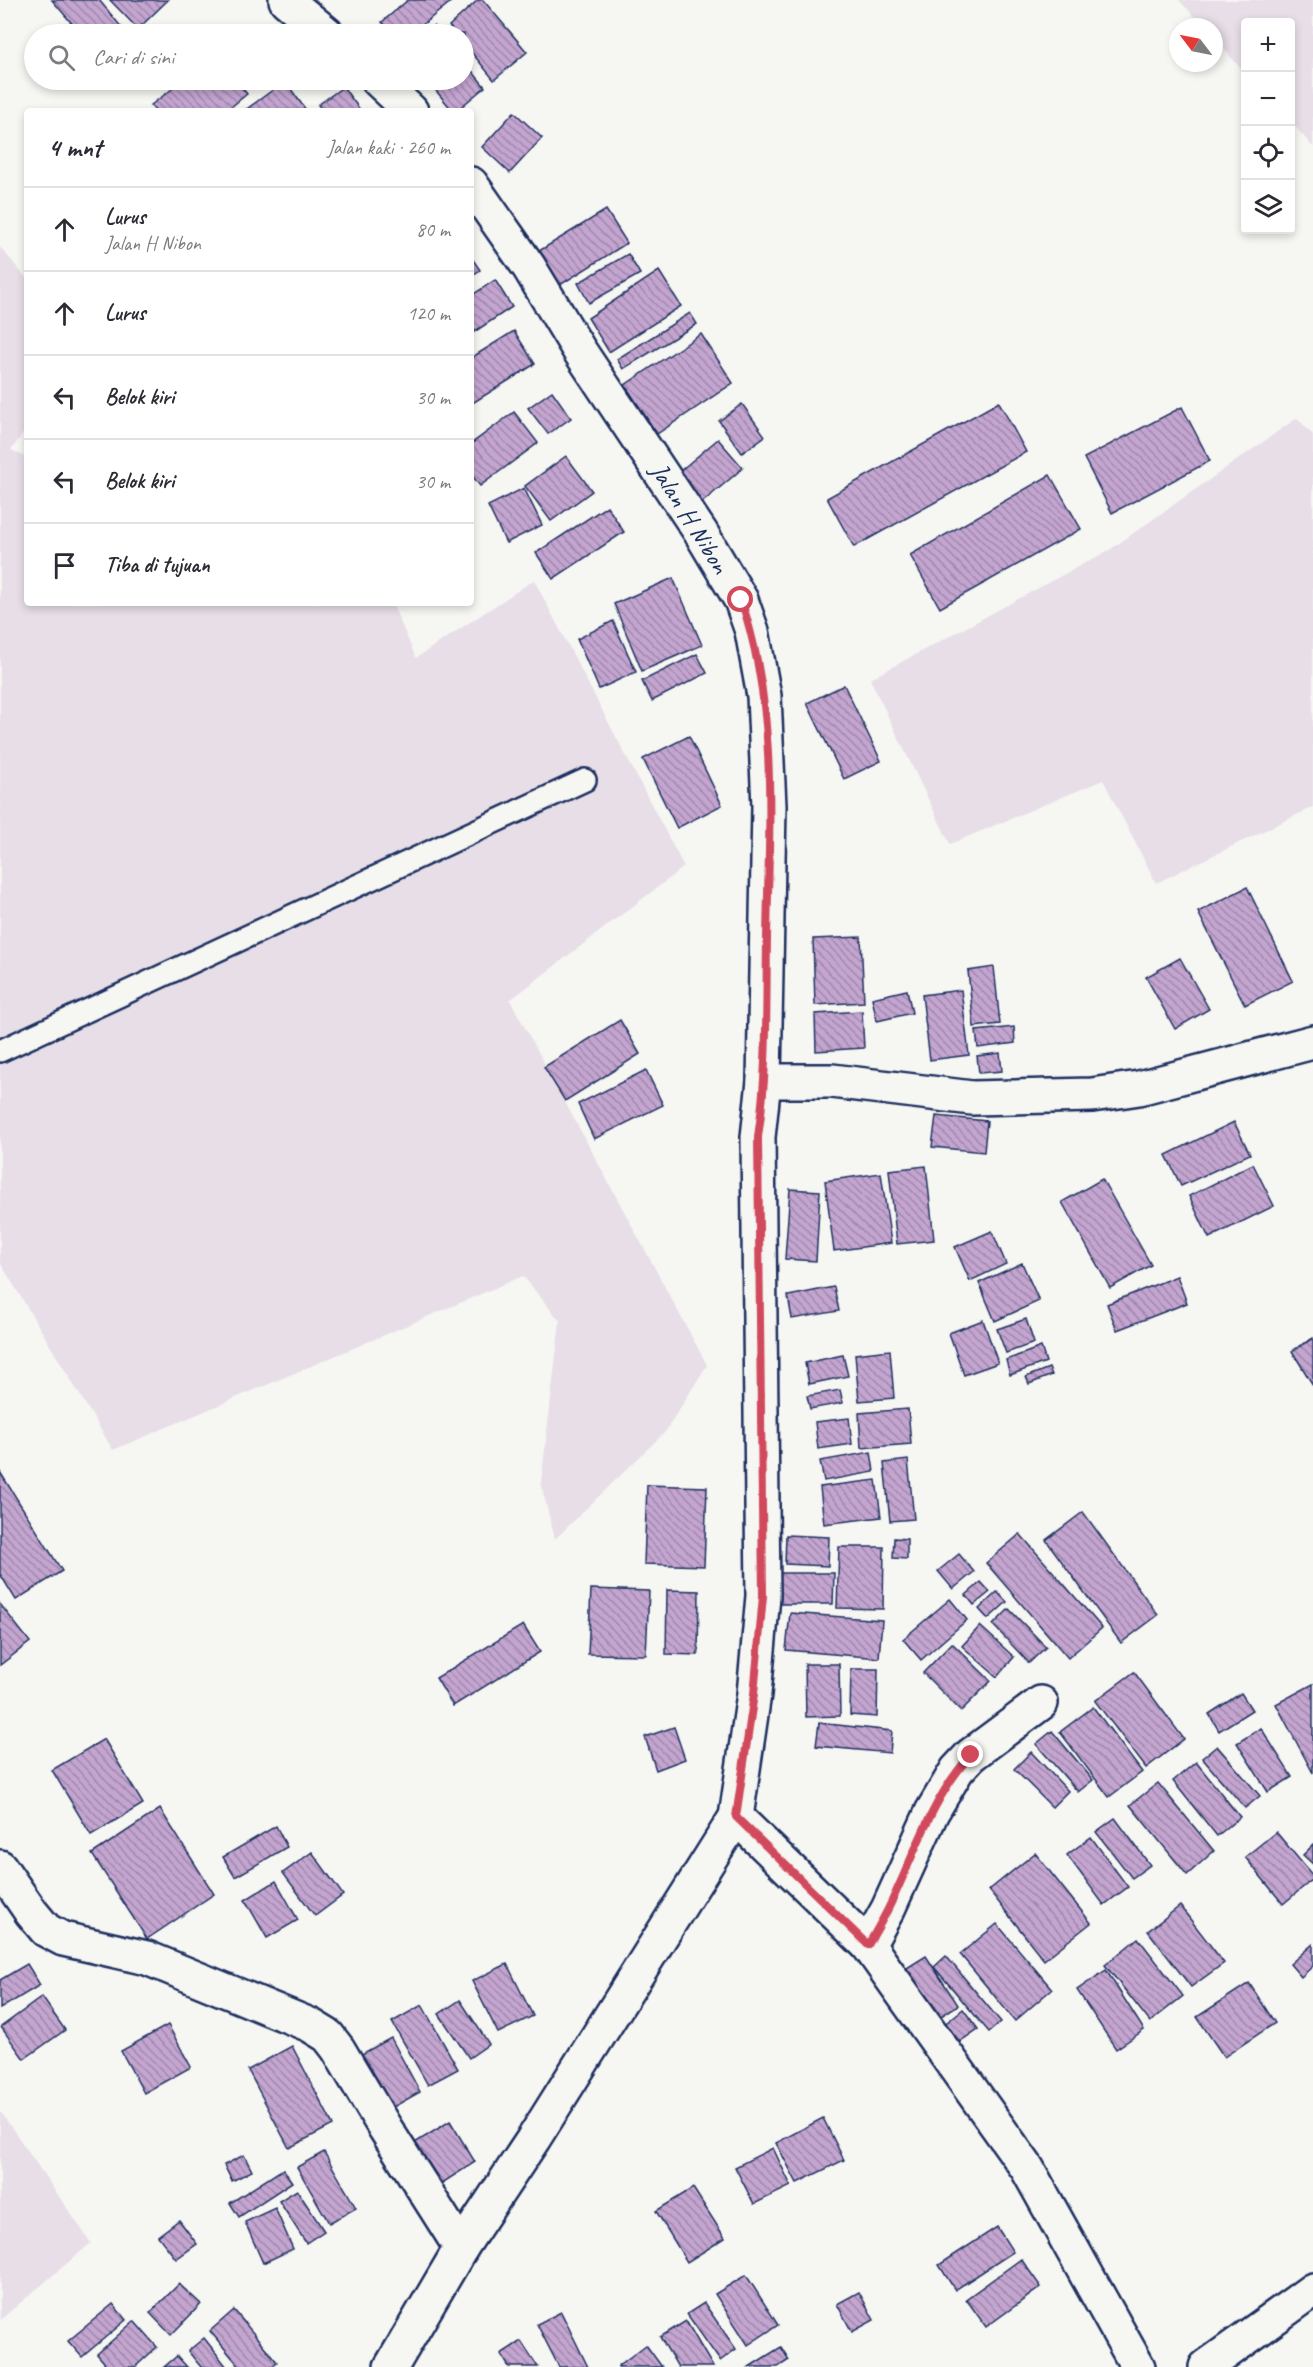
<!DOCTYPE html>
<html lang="id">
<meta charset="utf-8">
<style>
body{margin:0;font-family:Caveat,sans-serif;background:#f7f7f7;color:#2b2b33}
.controls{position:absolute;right:18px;top:18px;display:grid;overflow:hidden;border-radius:6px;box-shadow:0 3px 9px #0003}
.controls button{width:54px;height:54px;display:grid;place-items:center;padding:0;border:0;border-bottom:2px solid #e1e1e2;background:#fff;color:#2b2b33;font:30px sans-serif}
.compass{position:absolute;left:1169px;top:18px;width:54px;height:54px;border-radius:50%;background:#fff;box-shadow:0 3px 9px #0003;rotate:302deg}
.stop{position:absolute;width:18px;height:18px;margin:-14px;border:4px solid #d1495b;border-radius:50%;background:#fff}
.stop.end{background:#d1495b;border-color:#fff;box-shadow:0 2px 6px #0008}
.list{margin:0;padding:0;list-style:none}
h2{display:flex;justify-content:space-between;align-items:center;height:78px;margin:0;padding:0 24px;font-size:26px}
h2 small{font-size:20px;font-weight:400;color:#7c7c81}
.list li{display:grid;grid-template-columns:39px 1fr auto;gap:18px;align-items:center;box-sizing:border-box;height:84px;padding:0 24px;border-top:2px solid #e1e1e2}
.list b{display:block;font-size:22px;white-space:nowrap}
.list p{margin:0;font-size:20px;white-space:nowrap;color:#7c7c81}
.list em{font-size:20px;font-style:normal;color:#7c7c81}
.icon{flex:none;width:33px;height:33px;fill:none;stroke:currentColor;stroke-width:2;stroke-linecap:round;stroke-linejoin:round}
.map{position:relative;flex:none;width:1313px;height:2367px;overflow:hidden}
.search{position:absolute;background:#fff;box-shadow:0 3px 9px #0003;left:24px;top:24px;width:450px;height:66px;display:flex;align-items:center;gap:15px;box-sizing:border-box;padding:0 21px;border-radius:33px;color:#7c7c81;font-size:22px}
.panel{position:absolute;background:#fff;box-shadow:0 3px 9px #0003;left:24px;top:108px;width:450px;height:498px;border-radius:6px}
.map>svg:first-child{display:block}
</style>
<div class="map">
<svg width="1313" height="2367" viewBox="0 0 1313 2367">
<defs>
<pattern id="building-back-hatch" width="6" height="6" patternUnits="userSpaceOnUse" patternTransform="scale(1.5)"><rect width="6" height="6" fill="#c4a5d0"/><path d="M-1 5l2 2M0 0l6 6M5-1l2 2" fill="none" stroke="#9e87ac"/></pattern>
</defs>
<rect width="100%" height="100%" fill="#f6f6f2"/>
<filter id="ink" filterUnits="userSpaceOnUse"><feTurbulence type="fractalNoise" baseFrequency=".0167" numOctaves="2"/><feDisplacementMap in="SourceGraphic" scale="12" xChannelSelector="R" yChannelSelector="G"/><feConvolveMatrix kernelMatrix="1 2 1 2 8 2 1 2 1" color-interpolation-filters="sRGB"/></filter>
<g filter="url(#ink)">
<g fill="#e7dee8">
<path d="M 1179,0 L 1313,0 L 1313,147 L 1291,122 L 1290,22 L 1246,22 L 1245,73 L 1214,38 L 1214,27 L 1204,27 Z"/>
<path d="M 0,247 L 27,279 L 27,428 L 11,450 L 27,458 L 27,603 L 392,603 L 416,658 L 534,580 L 684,867 L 510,1000 L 707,1365 L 665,1432 L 555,1539 L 541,1484 L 560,1321 L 523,1276 L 113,1450 L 0,1262 Z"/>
<path d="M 1297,418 L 1313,435 L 1313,807 L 1156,883 L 1103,780 L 950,844 L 870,679 L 1111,549 Z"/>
<path d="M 0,2111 L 91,2243 L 0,2320 Z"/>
</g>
<g fill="url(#building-back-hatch)" stroke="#1b2f5e" stroke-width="1.5">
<path d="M 52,0 L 99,0 L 123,29 L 116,34 L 81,34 Z"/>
<path d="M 110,0 L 168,0 L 138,29 Z"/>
<path d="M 408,0 L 453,0 L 411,34 L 393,34 L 382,22 Z"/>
<path d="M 478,0 L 483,0 L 527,52 L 494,80 L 464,43 L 464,34 L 456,34 L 449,26 Z"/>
<path d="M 434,26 L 442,34 L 424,34 Z"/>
<path d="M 464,61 L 485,87 L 456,111 L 453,111 L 427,80 L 464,80 Z"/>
<path d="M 184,80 L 236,80 L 247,94 L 226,111 L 156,111 L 151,105 Z"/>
<path d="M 285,81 L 306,110 L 244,111 Z"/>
<path d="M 343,87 L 361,111 L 323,111 L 318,105 Z"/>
<path d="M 514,112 L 542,138 L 510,173 L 482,147 Z"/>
<path d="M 606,210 L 627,243 L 560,285 L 539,251 Z"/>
<path d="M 628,254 L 640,274 L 589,303 L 578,283 Z"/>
<path d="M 471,257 L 480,270 L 471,276 Z"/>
<path d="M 659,271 L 681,306 L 609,352 L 588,318 Z"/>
<path d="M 495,280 L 512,307 L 471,334 L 471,296 Z"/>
<path d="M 690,313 L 697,324 L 623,369 L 617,359 Z"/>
<path d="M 514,331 L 535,364 L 471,404 L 471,358 Z"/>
<path d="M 701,334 L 733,383 L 657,434 L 625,385 Z"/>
<path d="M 552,391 L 571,418 L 548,434 L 528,408 Z"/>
<path d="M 999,402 L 1026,452 L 854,547 L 827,498 Z"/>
<path d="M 742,404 L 765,436 L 742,453 L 719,421 Z"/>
<path d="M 1182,407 L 1210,461 L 1112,513 L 1084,458 Z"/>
<path d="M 514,412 L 538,443 L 480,486 L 471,474 L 471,444 Z"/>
<path d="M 718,439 L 743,468 L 698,506 L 674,476 Z"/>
<path d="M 566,456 L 592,491 L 551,521 L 525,486 Z"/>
<path d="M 1050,475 L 1081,529 L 940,608 L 910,555 Z"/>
<path d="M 524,488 L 542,525 L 506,543 L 488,506 Z"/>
<path d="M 607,506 L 624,532 L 553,579 L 536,553 Z"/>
<path d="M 673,578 L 702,645 L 642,671 L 614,604 Z"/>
<path d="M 613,621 L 636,672 L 599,689 L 577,639 Z"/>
<path d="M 697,654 L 707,673 L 652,701 L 642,681 Z"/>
<path d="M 844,685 L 881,761 L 844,779 L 807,703 Z"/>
<path d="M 689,736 L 722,805 L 677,828 L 643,759 Z"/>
<path d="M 1247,887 L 1293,981 L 1245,1005 L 1198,912 Z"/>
<path d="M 861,937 L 864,1002 L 815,1005 L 813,939 Z"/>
<path d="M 1180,958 L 1209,1009 L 1175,1029 L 1146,977 Z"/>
<path d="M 994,967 L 1000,1024 L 974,1027 L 968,971 Z"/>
<path d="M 907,990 L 912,1013 L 877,1021 L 872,998 Z"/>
<path d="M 961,990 L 969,1055 L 930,1060 L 922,995 Z"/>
<path d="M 862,1011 L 864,1048 L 816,1051 L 815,1014 Z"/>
<path d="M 620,1020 L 640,1054 L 565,1101 L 544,1067 Z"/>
<path d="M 1014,1027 L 1015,1043 L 978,1048 L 976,1031 Z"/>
<path d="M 1000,1053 L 1002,1071 L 979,1073 L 977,1056 Z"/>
<path d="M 646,1070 L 663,1105 L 594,1139 L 578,1104 Z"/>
<path d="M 936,1116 L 987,1121 L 984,1152 L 932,1147 Z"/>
<path d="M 1234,1122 L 1250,1154 L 1181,1186 L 1166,1155 Z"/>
<path d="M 1253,1164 L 1274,1206 L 1209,1238 L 1189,1196 Z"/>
<path d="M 926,1166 L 934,1240 L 897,1244 L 889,1170 Z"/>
<path d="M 881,1173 L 891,1243 L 834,1251 L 825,1181 Z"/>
<path d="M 1102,1179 L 1151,1265 L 1110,1288 L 1062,1202 Z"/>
<path d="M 790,1189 L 820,1191 L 816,1261 L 785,1259 Z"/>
<path d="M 992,1231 L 1006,1264 L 970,1281 L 955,1247 Z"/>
<path d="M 1022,1263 L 1039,1301 L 995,1321 L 979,1283 Z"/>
<path d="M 1177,1276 L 1187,1303 L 1117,1330 L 1107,1304 Z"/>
<path d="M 834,1287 L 839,1311 L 792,1319 L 788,1296 Z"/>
<path d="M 1026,1319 L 1034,1343 L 1006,1353 L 997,1329 Z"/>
<path d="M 983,1320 L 998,1363 L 964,1375 L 949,1333 Z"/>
<path d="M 1313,1338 L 1313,1385 L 1292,1351 Z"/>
<path d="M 1041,1347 L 1046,1362 L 1010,1375 L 1006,1360 Z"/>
<path d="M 890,1350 L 894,1398 L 859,1401 L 855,1354 Z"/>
<path d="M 843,1355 L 848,1376 L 809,1384 L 805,1363 Z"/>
<path d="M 1049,1368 L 1052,1375 L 1029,1384 L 1026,1377 Z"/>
<path d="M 840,1390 L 843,1403 L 810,1409 L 807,1396 Z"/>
<path d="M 908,1409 L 911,1444 L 861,1448 L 859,1413 Z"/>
<path d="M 849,1418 L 852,1444 L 818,1449 L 815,1422 Z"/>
<path d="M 871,1452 L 874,1472 L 824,1481 L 820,1461 Z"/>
<path d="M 908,1460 L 914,1519 L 890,1521 L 884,1463 Z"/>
<path d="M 0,1472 L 62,1571 L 16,1600 L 0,1574 Z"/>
<path d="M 876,1480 L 881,1517 L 824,1524 L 820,1487 Z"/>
<path d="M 647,1485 L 707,1487 L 704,1566 L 644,1564 Z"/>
<path d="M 1083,1512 L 1158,1615 L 1121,1643 L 1046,1540 Z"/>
<path d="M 1020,1534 L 1102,1628 L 1068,1658 L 986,1563 Z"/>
<path d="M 786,1535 L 829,1537 L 828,1566 L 785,1564 Z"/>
<path d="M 894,1538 L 907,1539 L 907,1559 L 893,1558 Z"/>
<path d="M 839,1547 L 884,1547 L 883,1609 L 837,1608 Z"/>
<path d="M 959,1554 L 974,1572 L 953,1589 L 938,1571 Z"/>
<path d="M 778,1573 L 834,1573 L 833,1604 L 778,1604 Z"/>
<path d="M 981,1582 L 990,1592 L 974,1605 L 966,1595 Z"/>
<path d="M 591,1589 L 649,1591 L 646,1655 L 588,1654 Z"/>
<path d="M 667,1590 L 699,1591 L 698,1655 L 666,1654 Z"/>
<path d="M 997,1592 L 1007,1602 L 988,1619 L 979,1609 Z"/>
<path d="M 950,1599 L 967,1620 L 921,1660 L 903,1639 Z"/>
<path d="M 0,1604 L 30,1642 L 0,1665 Z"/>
<path d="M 1009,1609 L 1046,1647 L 1029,1663 L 993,1625 Z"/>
<path d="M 790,1613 L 882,1620 L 879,1658 L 786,1650 Z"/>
<path d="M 523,1625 L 540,1652 L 453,1706 L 436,1678 Z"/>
<path d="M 980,1626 L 1014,1657 L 997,1677 L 962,1646 Z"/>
<path d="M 952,1643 L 991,1681 L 961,1711 L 923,1673 Z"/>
<path d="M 805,1664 L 839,1664 L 840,1716 L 806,1717 Z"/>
<path d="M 851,1669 L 878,1669 L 877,1717 L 850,1715 Z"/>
<path d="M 1134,1672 L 1184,1739 L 1146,1768 L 1095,1701 Z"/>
<path d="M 1313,1684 L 1313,1773 L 1276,1704 Z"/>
<path d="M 1241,1693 L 1252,1710 L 1219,1731 L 1209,1714 Z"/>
<path d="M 1093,1707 L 1142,1772 L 1109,1797 L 1060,1732 Z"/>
<path d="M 819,1723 L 892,1731 L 890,1753 L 816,1746 Z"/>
<path d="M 674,1727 L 685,1759 L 656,1770 L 645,1737 Z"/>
<path d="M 1261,1728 L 1292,1777 L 1268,1792 L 1237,1743 Z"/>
<path d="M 1052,1731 L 1093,1780 L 1078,1792 L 1036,1744 Z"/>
<path d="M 104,1739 L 143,1804 L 91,1835 L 52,1770 Z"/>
<path d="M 1217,1746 L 1260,1796 L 1245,1808 L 1202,1758 Z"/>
<path d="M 1031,1752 L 1068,1791 L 1052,1807 L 1014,1769 Z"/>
<path d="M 1196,1762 L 1240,1817 L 1217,1836 L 1173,1781 Z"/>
<path d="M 1158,1783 L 1214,1851 L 1187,1875 L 1130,1805 Z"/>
<path d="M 160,1809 L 214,1894 L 147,1939 L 92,1854 Z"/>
<path d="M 1115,1818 L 1150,1865 L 1132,1878 L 1096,1832 Z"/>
<path d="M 276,1826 L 287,1847 L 235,1877 L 223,1857 Z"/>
<path d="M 1276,1832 L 1313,1876 L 1313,1879 L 1283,1904 L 1245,1857 Z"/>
<path d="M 1091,1837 L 1128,1887 L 1104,1905 L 1067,1855 Z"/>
<path d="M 1313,1845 L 1313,1864 L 1303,1855 Z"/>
<path d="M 312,1852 L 343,1895 L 315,1916 L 283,1873 Z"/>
<path d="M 1035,1853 L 1091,1923 L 1044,1960 L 989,1890 Z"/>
<path d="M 276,1881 L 298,1920 L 267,1938 L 245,1900 Z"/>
<path d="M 1180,1906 L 1224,1963 L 1191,1987 L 1148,1931 Z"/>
<path d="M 997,1924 L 1052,1989 L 1015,2021 L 960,1954 Z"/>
<path d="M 1138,1938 L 1183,1996 L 1150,2022 L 1105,1965 Z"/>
<path d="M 1313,1944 L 1313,1966 L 1301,1977 L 1290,1964 Z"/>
<path d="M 926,1956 L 958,2005 L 935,2020 L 902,1971 Z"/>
<path d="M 946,1956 L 1001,2022 L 989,2032 L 934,1967 Z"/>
<path d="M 27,1964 L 40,1985 L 0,2009 L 0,1980 Z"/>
<path d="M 507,1964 L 533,2016 L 498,2033 L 472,1981 Z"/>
<path d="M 1106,1970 L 1144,2030 L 1116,2049 L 1077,1990 Z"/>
<path d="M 1249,1983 L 1275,2023 L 1224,2057 L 1197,2017 Z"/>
<path d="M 42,1997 L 65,2030 L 24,2059 L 1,2027 Z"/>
<path d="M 460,2000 L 489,2044 L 469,2058 L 439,2014 Z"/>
<path d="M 422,2005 L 458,2069 L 428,2085 L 392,2022 Z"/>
<path d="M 963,2009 L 978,2029 L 955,2045 L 941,2027 Z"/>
<path d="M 168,2025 L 191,2067 L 144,2093 L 121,2051 Z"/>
<path d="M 391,2038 L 420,2092 L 388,2110 L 358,2056 Z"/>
<path d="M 292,2046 L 333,2125 L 289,2148 L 248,2070 Z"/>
<path d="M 823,2118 L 844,2160 L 797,2183 L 776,2143 Z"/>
<path d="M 450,2121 L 475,2162 L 436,2187 L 410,2146 Z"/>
<path d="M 773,2148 L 791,2186 L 754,2204 L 735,2167 Z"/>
<path d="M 324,2152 L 356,2208 L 329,2223 L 297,2167 Z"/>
<path d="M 244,2155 L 252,2171 L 232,2181 L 224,2165 Z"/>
<path d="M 283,2169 L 292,2182 L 239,2217 L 230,2203 Z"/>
<path d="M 693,2188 L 725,2238 L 687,2262 L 656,2211 Z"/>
<path d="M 297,2190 L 324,2231 L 306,2243 L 279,2201 Z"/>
<path d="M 275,2208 L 293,2249 L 263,2263 L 245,2222 Z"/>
<path d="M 179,2220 L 197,2244 L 176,2259 L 158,2236 Z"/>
<path d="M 997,2227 L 1013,2252 L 955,2290 L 939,2265 Z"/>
<path d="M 1021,2259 L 1041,2287 L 986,2327 L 966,2299 Z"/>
<path d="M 746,2275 L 778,2325 L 748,2345 L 715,2294 Z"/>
<path d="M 179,2284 L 201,2304 L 171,2335 L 150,2313 Z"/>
<path d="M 859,2292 L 874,2320 L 852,2332 L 837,2304 Z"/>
<path d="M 704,2303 L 736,2349 L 720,2361 L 687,2314 Z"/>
<path d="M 113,2304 L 126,2320 L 82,2357 L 68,2341 Z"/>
<path d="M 234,2310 L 277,2362 L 271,2367 L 240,2367 L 210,2331 Z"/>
<path d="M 561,2312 L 588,2367 L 559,2367 L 537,2324 Z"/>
<path d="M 134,2321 L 157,2347 L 135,2367 L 108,2367 L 97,2354 Z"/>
<path d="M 686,2321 L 713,2367 L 678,2367 L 660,2337 Z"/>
<path d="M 204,2338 L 227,2367 L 201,2367 L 188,2351 Z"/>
<path d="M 521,2341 L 538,2367 L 509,2367 L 501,2354 Z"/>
<path d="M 646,2345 L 662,2367 L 618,2367 L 618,2366 Z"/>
<path d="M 781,2347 L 789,2360 L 778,2367 L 749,2367 Z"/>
<path d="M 177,2356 L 187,2367 L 164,2367 Z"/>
</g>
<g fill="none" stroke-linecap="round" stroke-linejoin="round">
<defs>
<path id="lane" d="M 0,1051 L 585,780"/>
<g id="street">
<path d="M 286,0 L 327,34"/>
<path d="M 378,80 L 411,111"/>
<path d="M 471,184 L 529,267 L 579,350 L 701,533 L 741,600 L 752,631 L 764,696 L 769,806 L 764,1081"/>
<path d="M 736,1817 L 868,1945 L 1027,2168 L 1138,2367"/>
<path d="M 0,1867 L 31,1912 L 46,1930 L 63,1939 L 147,1958 L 310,2025 L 328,2036 L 338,2049 L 385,2128 L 461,2248"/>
<path d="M 868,1945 L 888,1909 L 932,1812 L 957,1770 L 971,1755 L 1041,1703"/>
<path d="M 391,2367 L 461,2248 L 534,2138 L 736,1817 L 754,1694 L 763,1596 L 758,1137 L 764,1081 L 832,1081 L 972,1098 L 1092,1095 L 1139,1088 L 1313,1042"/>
<path d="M 1206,2367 L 1313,2290"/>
</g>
</defs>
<use href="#lane" stroke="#1b2f5e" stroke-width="26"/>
<use href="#street" stroke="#1b2f5e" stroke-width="38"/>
<use href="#lane" stroke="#f6f6f2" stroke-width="21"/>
<use href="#street" stroke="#f6f6f2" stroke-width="33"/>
</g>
</g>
<g fill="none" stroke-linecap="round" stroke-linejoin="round" filter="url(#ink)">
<path stroke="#d1495b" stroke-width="8" d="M 741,600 C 778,708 769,825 767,938 C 766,1004 768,1071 758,1137 L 763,1596 L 754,1694 L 736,1817 L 868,1945 C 875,1933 882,1921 888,1909 C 914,1857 931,1798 971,1755"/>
</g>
<g text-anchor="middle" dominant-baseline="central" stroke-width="4.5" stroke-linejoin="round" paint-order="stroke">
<g font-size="26" fill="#1b2f5e" stroke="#f6f6f2">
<text transform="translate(690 518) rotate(58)">Jalan H Nibon</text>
</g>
</g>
</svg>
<div class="controls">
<button>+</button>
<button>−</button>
<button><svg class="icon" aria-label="locate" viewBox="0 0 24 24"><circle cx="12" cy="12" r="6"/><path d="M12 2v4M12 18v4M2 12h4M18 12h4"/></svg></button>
<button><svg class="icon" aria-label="layers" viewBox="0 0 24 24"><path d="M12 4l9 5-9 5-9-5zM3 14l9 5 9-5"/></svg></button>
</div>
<svg class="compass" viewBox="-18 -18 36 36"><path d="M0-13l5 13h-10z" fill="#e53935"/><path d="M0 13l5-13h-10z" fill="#7c7c81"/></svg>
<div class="stop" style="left:741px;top:600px"></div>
<div class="stop end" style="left:971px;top:1755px"></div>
<div class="search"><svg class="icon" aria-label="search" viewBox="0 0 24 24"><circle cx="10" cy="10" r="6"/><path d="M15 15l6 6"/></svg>Cari di sini</div>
<section class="panel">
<h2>4 mnt<small>Jalan kaki · 260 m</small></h2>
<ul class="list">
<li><svg class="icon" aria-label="ahead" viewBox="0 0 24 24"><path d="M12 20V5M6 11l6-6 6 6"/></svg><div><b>Lurus</b><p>Jalan H Nibon</p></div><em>80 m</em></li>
<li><svg class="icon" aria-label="ahead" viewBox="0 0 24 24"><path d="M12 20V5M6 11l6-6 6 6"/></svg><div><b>Lurus</b></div><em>120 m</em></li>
<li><svg class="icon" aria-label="left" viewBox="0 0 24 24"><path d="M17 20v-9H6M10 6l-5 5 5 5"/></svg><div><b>Belok kiri</b></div><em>30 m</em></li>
<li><svg class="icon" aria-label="left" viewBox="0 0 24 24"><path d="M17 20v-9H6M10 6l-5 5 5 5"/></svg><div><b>Belok kiri</b></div><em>30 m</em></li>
<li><svg class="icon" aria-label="arrive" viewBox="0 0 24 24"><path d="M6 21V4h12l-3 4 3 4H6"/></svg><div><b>Tiba di tujuan</b></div></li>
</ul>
</section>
</div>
